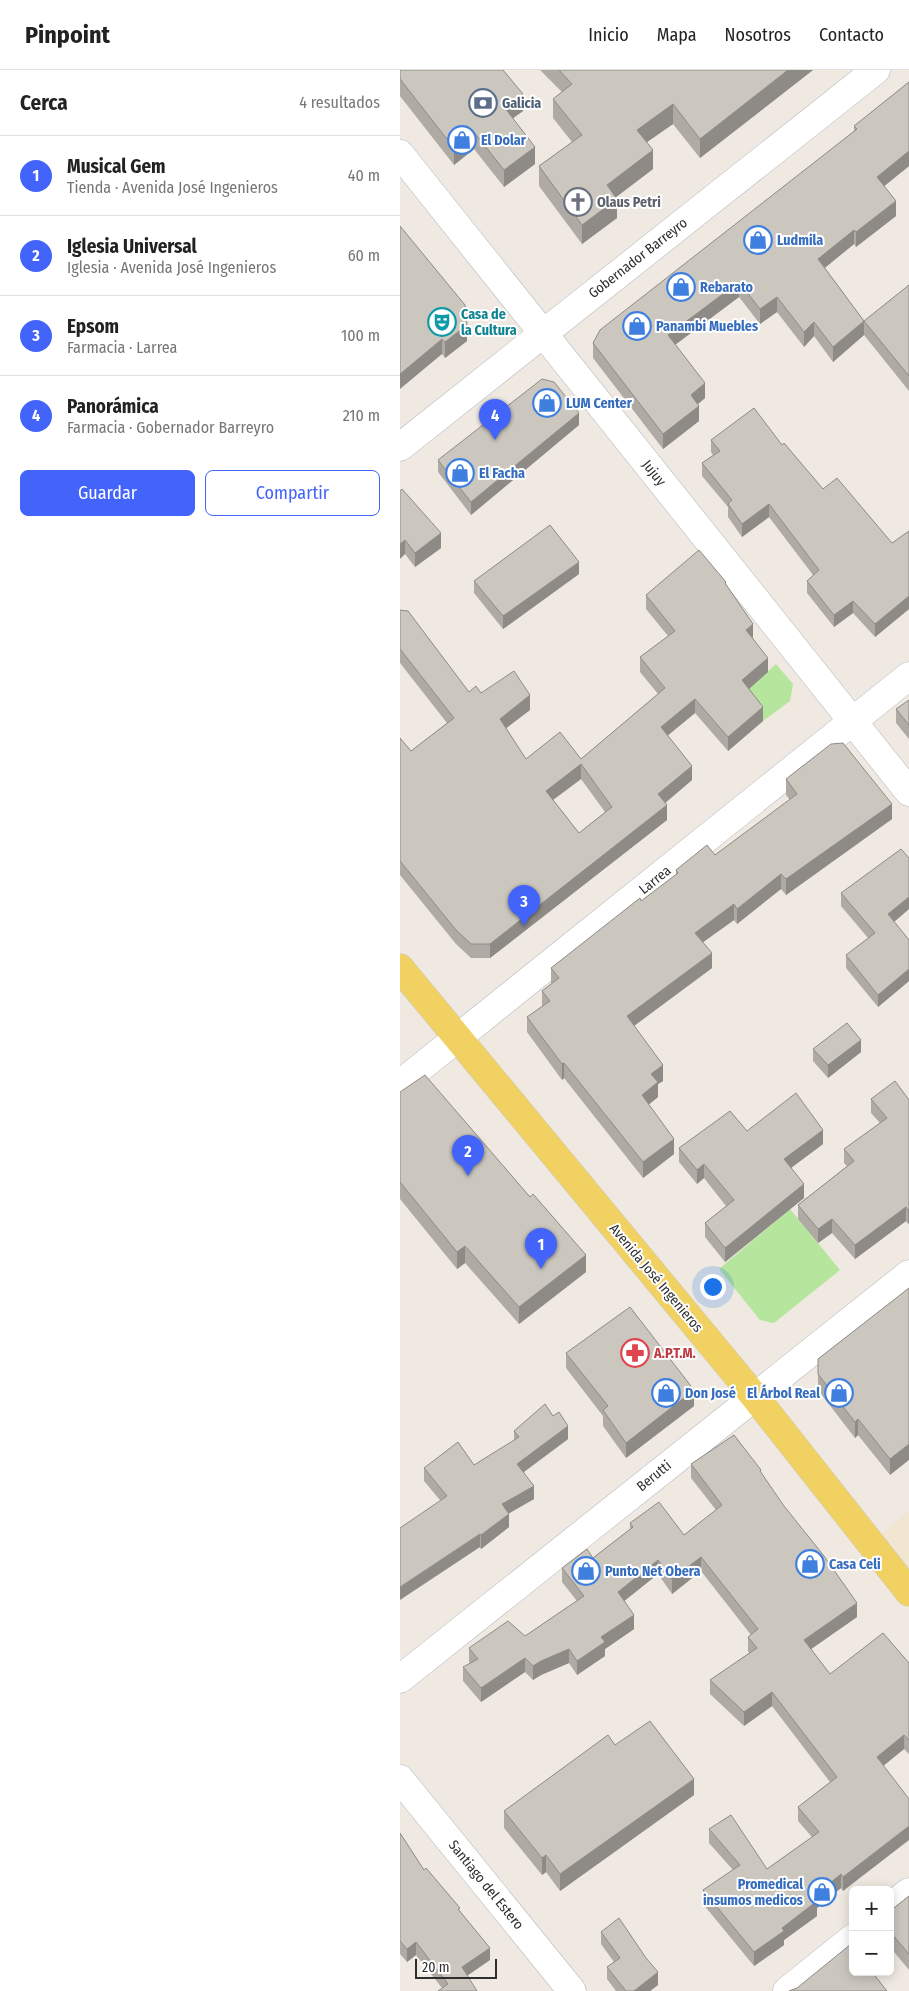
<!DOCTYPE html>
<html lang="es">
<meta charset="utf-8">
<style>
body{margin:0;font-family:"Fira Sans Condensed",sans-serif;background:#f2f2f2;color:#222}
.controls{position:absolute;right:15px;bottom:15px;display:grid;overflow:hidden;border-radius:8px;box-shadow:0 2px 12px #0003}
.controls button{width:45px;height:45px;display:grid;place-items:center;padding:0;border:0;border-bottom:1px solid #e0e0e0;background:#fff;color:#222;font:25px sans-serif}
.scale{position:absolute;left:15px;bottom:12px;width:82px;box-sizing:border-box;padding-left:5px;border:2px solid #2e2e2e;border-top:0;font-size:14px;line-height:18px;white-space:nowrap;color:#2e2e2e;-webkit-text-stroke:4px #fff;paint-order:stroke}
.you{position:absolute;left:312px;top:1216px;width:18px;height:18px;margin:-12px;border:4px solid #fff;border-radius:50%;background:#1a73e8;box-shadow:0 0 0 8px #1a73e833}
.badge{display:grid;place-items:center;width:32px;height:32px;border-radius:50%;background:#4264fb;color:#fff;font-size:16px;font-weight:700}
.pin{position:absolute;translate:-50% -41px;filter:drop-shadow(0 1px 2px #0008)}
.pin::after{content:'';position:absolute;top:26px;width:18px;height:15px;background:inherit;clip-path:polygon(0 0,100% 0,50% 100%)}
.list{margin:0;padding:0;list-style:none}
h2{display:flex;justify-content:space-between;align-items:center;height:65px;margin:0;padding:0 20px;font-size:21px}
h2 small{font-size:16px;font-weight:400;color:#767676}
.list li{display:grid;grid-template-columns:32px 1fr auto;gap:15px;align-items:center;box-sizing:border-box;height:80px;padding:0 20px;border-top:1px solid #e0e0e0}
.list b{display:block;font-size:19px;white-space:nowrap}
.list p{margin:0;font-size:16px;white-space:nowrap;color:#767676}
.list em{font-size:16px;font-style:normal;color:#767676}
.actions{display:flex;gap:10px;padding:15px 20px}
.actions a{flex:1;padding:11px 0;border:1px solid #4264fb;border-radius:8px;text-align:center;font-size:18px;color:#4264fb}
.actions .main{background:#4264fb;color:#fff}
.map{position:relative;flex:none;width:509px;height:1921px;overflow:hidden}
header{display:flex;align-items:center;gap:30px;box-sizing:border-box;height:70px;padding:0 25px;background:#fff;border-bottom:1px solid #e0e0e0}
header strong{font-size:24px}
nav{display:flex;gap:28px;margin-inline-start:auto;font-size:18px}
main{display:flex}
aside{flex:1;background:#fff}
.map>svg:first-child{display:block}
</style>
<header>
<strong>Pinpoint</strong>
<nav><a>Inicio</a><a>Mapa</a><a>Nosotros</a><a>Contacto</a></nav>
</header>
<main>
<aside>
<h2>Cerca<small>4 resultados</small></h2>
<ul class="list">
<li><span class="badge">1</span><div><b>Musical Gem</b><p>Tienda · Avenida José Ingenieros</p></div><em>40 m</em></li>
<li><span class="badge">2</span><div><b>Iglesia Universal</b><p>Iglesia · Avenida José Ingenieros</p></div><em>60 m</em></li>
<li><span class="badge">3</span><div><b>Epsom</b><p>Farmacia · Larrea</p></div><em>100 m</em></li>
<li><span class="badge">4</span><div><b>Panorámica</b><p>Farmacia · Gobernador Barreyro</p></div><em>210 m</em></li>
</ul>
<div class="actions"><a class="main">Guardar</a><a>Compartir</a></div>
</aside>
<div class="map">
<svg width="509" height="1921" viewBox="0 0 509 1921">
<rect width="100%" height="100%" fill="#efe9e1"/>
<path fill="#f0e6d1" d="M 509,1441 L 509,1509 L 476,1468 Z"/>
<g fill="#b6e59e">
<path d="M 376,594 L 393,614 L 390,631 L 363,651 L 342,625 Z"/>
<path d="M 390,1139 L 440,1200 L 374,1253 L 360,1250 L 319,1199 Z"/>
</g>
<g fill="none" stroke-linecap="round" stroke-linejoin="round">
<defs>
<g id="minor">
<path d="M 0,84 L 509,722"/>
<path d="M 0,377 L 476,0"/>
<path d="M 0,1014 L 509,606"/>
<path d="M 0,1609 L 509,1204"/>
<path d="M 0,1709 L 172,1921"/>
<path d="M 490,1837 L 509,1822"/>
<path d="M 387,1921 L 453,1868"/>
</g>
<path id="major" d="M 0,898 L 355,1327 L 509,1522"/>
</defs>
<use href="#minor" stroke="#b4b7c1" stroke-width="29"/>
<use href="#major" stroke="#c9c9c9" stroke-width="29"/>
<use href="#minor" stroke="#fff" stroke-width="28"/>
<use href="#major" stroke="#f2d163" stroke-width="28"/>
</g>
<g fill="#afaba4" fill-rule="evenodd">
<path d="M 0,0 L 123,41 L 113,48 L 135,94 L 104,117 L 74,79 L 54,95 L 0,26 Z"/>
<path d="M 140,0 L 413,0 L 300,88 L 273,54 L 247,72 L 253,99 L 216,127 L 217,148 L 182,174 L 139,116 L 139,96 L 172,72 L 153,48 L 153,29 L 162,22 Z"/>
<path d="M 509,12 L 509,96 L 484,116 L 496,146 L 456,177 L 454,174 L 425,198 L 464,251 L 509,215 L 509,321 L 464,265 L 433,292 L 414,266 L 404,277 L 377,242 L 360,254 L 339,227 L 275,275 L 305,328 L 298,334 L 299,351 L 263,379 L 193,288 L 193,273 L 454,61 L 454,56 Z"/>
<path d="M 0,156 L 67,271 L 45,288 L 42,284 Z"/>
<path d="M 179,355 L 71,445 L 38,402 L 38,390 Z"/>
<path d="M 311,370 L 382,375 L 423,419 L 492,473 L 509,461 L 509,539 L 475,567 L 453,543 L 434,557 L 407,523 L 407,511 L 413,505 L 369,447 L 342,467 L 328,447 L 328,437 L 302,406 L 302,393 L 313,385 L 311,382 Z"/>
<path d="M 0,421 L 41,478 L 15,497 L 5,484 Z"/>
<path d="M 179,504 L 103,559 L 74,523 L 74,511 Z"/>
<path d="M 326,514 L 353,568 L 368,602 L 349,619 L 363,651 L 328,681 L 295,643 L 268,665 L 292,710 L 265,733 L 267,750 L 90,888 L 71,888 L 56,874 L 0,805 L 0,668 L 11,681 L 47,653 L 0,593 L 0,540 L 69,622 L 81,623 L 130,640 L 106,658 L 126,689 L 181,689 L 258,624 L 240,602 L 240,587 L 268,566 L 246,539 L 246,525 ZM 181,709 L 205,742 L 179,763 L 153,730 Z"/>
<path d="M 509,630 L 509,669 L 496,653 L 496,639 Z"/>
<path d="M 386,709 L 492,749 L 386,825 L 381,819 L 337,854 L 334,850 L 303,872 L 312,898 L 234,956 L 263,1011 L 258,1014 L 258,1027 L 248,1035 L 274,1084 L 243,1108 L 164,1008 L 162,1010 L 127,962 L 127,947 L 142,936 L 142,921 L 151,914 L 151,898 L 276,805 L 276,800 L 315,785 L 390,730 L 386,725 Z"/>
<path d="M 509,788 L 509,839 L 494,852 L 509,870 L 509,911 L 478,937 L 446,898 L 446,885 L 468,868 L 441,836 L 441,823 Z"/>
<path d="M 413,979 L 461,982 L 428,1008 L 413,991 Z"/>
<path d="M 0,1022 L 186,1202 L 119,1254 L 65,1193 L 57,1199 L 0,1129 Z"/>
<path d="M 471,1029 L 509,1030 L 508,1154 L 506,1151 L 455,1189 L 432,1163 L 418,1173 L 398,1149 L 398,1135 L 447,1096 L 444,1093 L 444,1079 L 480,1053 L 471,1043 Z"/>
<path d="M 347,1061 L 423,1074 L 391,1098 L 404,1128 L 325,1192 L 305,1167 L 305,1153 L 326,1136 L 304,1108 L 297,1114 L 279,1092 L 279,1078 Z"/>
<path d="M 509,1218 L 490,1405 L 458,1365 L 455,1368 L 418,1320 L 418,1289 Z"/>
<path d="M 166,1283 L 294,1336 L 226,1388 L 203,1356 L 203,1346 L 166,1298 Z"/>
<path d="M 114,1361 L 168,1369 L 124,1402 L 134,1429 L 108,1444 L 109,1457 L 81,1479 L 24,1411 L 24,1398 L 74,1395 L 114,1371 Z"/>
<path d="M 291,1394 L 361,1404 L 457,1547 L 411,1579 L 430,1604 L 509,1593 L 509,1684 L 504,1679 L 484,1695 L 443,1821 L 441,1818 L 417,1838 L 417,1846 L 384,1870 L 384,1875 L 354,1896 L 303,1834 L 303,1820 L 333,1800 L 309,1773 L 309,1759 L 367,1799 L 412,1767 L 398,1751 L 398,1737 L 430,1712 L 372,1636 L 344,1656 L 310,1624 L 310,1610 L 349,1583 L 348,1581 L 348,1567 L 351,1565 L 301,1501 L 272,1524 L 258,1504 L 224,1531 L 234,1559 L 205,1579 L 205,1586 L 177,1605 L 169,1593 L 141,1605 L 133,1610 L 125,1602 L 81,1632 L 63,1611 L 63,1597 L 70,1593 L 69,1592 L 69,1578 L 125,1566 L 177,1531 L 162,1512 L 162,1498 L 193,1488 L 230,1459 L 230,1453 L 284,1465 L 316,1440 L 291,1408 Z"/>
<path d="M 215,1675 L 294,1725 L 160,1821 L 146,1802 L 142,1805 L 104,1758 L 104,1741 Z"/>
<path d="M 0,1763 L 24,1800 L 60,1841 L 90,1890 L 67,1906 L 42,1918 L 16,1885 L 7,1892 L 0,1884 Z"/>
<path d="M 509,1826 L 509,1900 L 490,1877 L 490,1841 Z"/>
<path d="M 201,1862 L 258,1915 L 250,1921 L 216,1921 L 207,1909 L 207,1897 L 214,1892 L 201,1874 Z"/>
</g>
<g fill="#8e8b86">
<path d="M 388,0 L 413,0 L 300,88 L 300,69 Z"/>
<path d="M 123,24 L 123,41 L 105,54 L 105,38 Z"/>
<path d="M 273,34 L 273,54 L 237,79 L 237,60 Z"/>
<path d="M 74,62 L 74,79 L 54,95 L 54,78 Z"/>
<path d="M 135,77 L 135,94 L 104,117 L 104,100 Z"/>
<path d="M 253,80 L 253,99 L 207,134 L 207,115 Z"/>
<path d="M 509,81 L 509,96 L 477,122 L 477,107 Z"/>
<path d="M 217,129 L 217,148 L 182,174 L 182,155 Z"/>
<path d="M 496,131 L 496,146 L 456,177 L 456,162 Z"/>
<path d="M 454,160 L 454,174 L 418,203 L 418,189 Z"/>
<path d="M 339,212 L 339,227 L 268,280 L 268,265 Z"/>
<path d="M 377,227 L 377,242 L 360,254 L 360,239 Z"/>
<path d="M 464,251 L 464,265 L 433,292 L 433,277 Z"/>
<path d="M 414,252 L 414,266 L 404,277 L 404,262 Z"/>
<path d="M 67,255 L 67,271 L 45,288 L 45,272 Z"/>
<path d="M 42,269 L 42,284 L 0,319 L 0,304 Z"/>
<path d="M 305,313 L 305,328 L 291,340 L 291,325 Z"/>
<path d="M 299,336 L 299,351 L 263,379 L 263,364 Z"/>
<path d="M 179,343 L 179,355 L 71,445 L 71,432 Z"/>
<path d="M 369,434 L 369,447 L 342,467 L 342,454 Z"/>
<path d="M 41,463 L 41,478 L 15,497 L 15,483 Z"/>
<path d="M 5,470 L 5,484 L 0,489 L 0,474 Z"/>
<path d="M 179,492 L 179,504 L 103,559 L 103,546 Z"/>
<path d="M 509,526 L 509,539 L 475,567 L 475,554 Z"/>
<path d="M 453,531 L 453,543 L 434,557 L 434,545 Z"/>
<path d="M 353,554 L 353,568 L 346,560 Z"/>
<path d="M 368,588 L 368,602 L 342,625 L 342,610 Z"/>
<path d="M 130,625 L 130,640 L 100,663 L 100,649 Z"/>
<path d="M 295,629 L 295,643 L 261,671 L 261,657 Z"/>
<path d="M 363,637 L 363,651 L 328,681 L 328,667 Z"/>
<path d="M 181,694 L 181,709 L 146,735 L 146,721 Z"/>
<path d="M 292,696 L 292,710 L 258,739 L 258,724 Z"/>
<path d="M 492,734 L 492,749 L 386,825 L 386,809 Z"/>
<path d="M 267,735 L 267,750 L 90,888 L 90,874 Z"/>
<path d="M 381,804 L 381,819 L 337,854 L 337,839 Z"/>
<path d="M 509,827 L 509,839 L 488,857 L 488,844 Z"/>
<path d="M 334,834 L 334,850 L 295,878 L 295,863 Z"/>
<path d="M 312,883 L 312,898 L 227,961 L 227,946 Z"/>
<path d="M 509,899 L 509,911 L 478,937 L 478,925 Z"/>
<path d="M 461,970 L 461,982 L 428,1008 L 428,995 Z"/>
<path d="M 164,993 L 164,1008 L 162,1010 L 162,994 Z"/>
<path d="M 263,995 L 263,1011 L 258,1014 L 258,1027 L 242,1040 L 242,1025 L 251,1004 Z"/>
<path d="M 423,1060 L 423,1074 L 384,1103 L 384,1089 Z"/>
<path d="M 274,1069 L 274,1084 L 243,1108 L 243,1092 Z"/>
<path d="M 304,1094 L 304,1108 L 297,1114 L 297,1100 Z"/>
<path d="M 404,1114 L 404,1128 L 325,1192 L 325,1178 Z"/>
<path d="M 506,1137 L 506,1151 L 455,1189 L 455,1175 Z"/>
<path d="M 509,1139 L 509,1153 L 508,1154 L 508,1140 Z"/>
<path d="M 432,1149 L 432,1163 L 418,1173 L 418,1159 Z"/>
<path d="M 65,1176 L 65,1193 L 57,1199 L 57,1182 Z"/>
<path d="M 186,1185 L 186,1202 L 119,1254 L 119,1237 Z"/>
<path d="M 294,1320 L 294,1336 L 226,1388 L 226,1373 Z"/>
<path d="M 458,1349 L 458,1365 L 455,1368 L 455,1352 Z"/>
<path d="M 168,1356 L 168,1369 L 117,1407 L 117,1394 Z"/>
<path d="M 509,1374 L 509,1390 L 490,1405 L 490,1389 Z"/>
<path d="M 134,1416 L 134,1429 L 102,1447 L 102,1434 Z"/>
<path d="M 109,1444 L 109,1457 L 81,1479 L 81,1465 Z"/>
<path d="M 80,1464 L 80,1477 L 0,1530 L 0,1517 Z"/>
<path d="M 301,1487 L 301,1501 L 272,1524 L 272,1509 Z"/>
<path d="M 258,1490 L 258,1504 L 218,1536 L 218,1522 Z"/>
<path d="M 457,1533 L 457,1547 L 404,1584 L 404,1570 Z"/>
<path d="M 234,1545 L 234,1559 L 205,1579 L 205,1586 L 177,1605 L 177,1591 L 201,1567 Z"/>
<path d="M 169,1579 L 169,1593 L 141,1605 L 133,1610 L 133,1596 L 141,1591 Z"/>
<path d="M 125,1588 L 125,1602 L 81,1632 L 81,1618 Z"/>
<path d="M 372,1622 L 372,1636 L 344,1656 L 344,1642 Z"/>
<path d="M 504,1665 L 504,1679 L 477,1701 L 477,1687 Z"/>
<path d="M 294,1709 L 294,1725 L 160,1821 L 160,1804 Z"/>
<path d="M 509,1756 L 509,1770 L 443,1821 L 443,1807 Z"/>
<path d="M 146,1785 L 146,1802 L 142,1805 L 142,1788 Z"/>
<path d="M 441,1804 L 441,1818 L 417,1838 L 417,1846 L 384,1870 L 384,1875 L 354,1896 L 354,1882 L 382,1858 L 413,1827 Z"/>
<path d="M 16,1872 L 16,1885 L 7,1892 L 7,1879 Z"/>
<path d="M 90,1878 L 90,1890 L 62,1909 L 62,1897 Z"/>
<path d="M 258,1902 L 258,1915 L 250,1921 L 234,1921 Z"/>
</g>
<g fill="#cbc7bf" stroke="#8e8b86" fill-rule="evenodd">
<path d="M 0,0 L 103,0 L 123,24 L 105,38 L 135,77 L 104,100 L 74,62 L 54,78 L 0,9 Z"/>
<path d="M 159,0 L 388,0 L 300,69 L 273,34 L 237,60 L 253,80 L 207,115 L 217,129 L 182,155 L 139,96 L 182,65 L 153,29 L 172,14 Z"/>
<path d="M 509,12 L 509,81 L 477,107 L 496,131 L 456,162 L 454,160 L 418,189 L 464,251 L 433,277 L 414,252 L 404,262 L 377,227 L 360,239 L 339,212 L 268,265 L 305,313 L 291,325 L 299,336 L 263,364 L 193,273 L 200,260 L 457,59 L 454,56 Z"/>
<path d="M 0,156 L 65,235 L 67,255 L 45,272 L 42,269 L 0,304 Z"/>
<path d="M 509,215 L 509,306 L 464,251 Z"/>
<path d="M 142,309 L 154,312 L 179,343 L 71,432 L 38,390 Z"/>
<path d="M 354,338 L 382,375 L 384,373 L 423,419 L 437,408 L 492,473 L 509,461 L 509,526 L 475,554 L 453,531 L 434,545 L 407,511 L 419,500 L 369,434 L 342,454 L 328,434 L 332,430 L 302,393 L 320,381 L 311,370 Z"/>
<path d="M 2,419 L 41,463 L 15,483 L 5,470 L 0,474 L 0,421 Z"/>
<path d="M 150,455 L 179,492 L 103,546 L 74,511 Z"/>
<path d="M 299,480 L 326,512 L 325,513 L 353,554 L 346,560 L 368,588 L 342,610 L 363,637 L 328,667 L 295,629 L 261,657 L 292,696 L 258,724 L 267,735 L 90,874 L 71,874 L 56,860 L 0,791 L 0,668 L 11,681 L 54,648 L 0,579 L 0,540 L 8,541 L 69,622 L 76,616 L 81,623 L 114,601 L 130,625 L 100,649 L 126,689 L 160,662 L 181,689 L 265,618 L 240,587 L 275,561 L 246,525 ZM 181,694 L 212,737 L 179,763 L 146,721 Z"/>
<path d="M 509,630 L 509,655 L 496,639 Z"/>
<path d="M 443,673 L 492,734 L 386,809 L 381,804 L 337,839 L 334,834 L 295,863 L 312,883 L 227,946 L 263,995 L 251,1004 L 258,1012 L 242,1025 L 274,1069 L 243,1092 L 164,993 L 162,994 L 127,947 L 150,931 L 142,921 L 159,908 L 151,898 L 240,828 L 241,831 L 278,803 L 276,800 L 307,775 L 315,785 L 397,724 L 386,709 L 431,674 Z"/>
<path d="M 501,779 L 509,788 L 509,827 L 488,844 L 509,870 L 509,899 L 478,925 L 446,885 L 475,863 L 441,823 Z"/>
<path d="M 447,953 L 461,970 L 428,995 L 413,979 Z"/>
<path d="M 25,1005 L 130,1127 L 133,1124 L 186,1185 L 119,1237 L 65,1176 L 57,1182 L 0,1112 L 0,1022 Z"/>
<path d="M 495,1011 L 509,1030 L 509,1139 L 508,1140 L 506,1137 L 455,1175 L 432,1149 L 418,1159 L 398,1135 L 454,1091 L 444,1079 L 487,1048 L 471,1029 Z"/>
<path d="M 396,1023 L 423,1060 L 384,1089 L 404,1114 L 325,1178 L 305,1153 L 334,1130 L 304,1094 L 297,1100 L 279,1078 L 330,1041 L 347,1061 Z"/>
<path d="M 509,1218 L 509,1374 L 490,1389 L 458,1349 L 455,1352 L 418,1304 L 418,1289 Z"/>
<path d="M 230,1237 L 294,1320 L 226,1373 L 203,1340 L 208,1336 L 166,1283 Z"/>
<path d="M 145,1334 L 153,1346 L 159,1342 L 168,1356 L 117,1394 L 134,1416 L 102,1434 L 109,1444 L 81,1465 L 80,1464 L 0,1517 L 0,1458 L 47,1426 L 24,1398 L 58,1372 L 74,1395 L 119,1367 L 114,1361 Z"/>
<path d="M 334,1365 L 361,1400 L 360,1401 L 384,1436 L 424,1486 L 457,1533 L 404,1570 L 430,1604 L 483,1563 L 509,1593 L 509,1670 L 504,1665 L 477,1687 L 509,1729 L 509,1756 L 443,1807 L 441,1804 L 413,1827 L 417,1831 L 382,1858 L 384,1861 L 354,1882 L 303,1820 L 340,1795 L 309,1759 L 331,1745 L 367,1799 L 419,1762 L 398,1737 L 437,1707 L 372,1622 L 344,1642 L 310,1610 L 357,1578 L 348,1567 L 358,1559 L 301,1487 L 272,1509 L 258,1490 L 218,1522 L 234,1545 L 201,1567 L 205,1572 L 177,1591 L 169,1579 L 141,1591 L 133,1596 L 125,1588 L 81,1618 L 63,1597 L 78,1589 L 69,1578 L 108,1551 L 125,1566 L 184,1526 L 162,1498 L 187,1479 L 193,1488 L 233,1457 L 230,1453 L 259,1432 L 284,1465 L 322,1435 L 291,1394 Z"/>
<path d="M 250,1651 L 294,1709 L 160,1804 L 146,1785 L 142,1788 L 104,1741 L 208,1665 L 215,1675 Z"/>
<path d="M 0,1763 L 24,1800 L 26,1798 L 60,1838 L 58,1839 L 90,1878 L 62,1897 L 77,1921 L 38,1921 L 48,1914 L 16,1872 L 7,1879 L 0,1871 Z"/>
<path d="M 509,1826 L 509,1884 L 490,1862 L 490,1841 Z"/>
<path d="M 219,1848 L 246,1888 L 258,1902 L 234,1921 L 226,1921 L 207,1897 L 220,1888 L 201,1862 Z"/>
<path d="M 451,1874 L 453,1877 L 453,1902 L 472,1902 L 487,1921 L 389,1921 L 397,1918 Z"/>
</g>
<defs>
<symbol id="bank-ring" viewBox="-11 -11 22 22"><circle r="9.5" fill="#fff" stroke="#5c6f8a" stroke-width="1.5"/><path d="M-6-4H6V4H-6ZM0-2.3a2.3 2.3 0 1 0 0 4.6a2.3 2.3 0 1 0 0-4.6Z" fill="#5c6f8a"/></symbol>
<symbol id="shop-ring" viewBox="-11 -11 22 22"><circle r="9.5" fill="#fff" stroke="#3f7fe0" stroke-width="1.5"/><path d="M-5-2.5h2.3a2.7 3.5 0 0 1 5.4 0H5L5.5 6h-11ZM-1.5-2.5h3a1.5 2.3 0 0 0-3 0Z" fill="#3f7fe0"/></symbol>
<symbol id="church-ring" viewBox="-11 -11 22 22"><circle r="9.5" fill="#fff" stroke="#6b7280" stroke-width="1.5"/><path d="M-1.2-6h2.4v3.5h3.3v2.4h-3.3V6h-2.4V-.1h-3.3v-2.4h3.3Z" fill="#6b7280"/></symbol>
<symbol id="theatre-ring" viewBox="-11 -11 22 22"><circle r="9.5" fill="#fff" stroke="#0f9aa8" stroke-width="1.5"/><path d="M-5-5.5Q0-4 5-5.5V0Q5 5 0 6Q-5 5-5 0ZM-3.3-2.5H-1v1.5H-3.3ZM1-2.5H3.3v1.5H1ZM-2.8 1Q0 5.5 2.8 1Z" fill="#0f9aa8"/></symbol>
<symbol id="pharmacy-ring" viewBox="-11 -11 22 22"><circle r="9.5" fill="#fff" stroke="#e0444e" stroke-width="1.5"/><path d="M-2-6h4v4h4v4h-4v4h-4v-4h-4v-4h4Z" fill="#e0444e"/></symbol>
</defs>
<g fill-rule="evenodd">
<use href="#bank-ring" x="67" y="17" width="32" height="32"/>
<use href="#shop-ring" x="46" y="54" width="32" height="32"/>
<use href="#church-ring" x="162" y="116" width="32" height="32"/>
<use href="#shop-ring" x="342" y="154" width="32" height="32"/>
<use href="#shop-ring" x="265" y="201" width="32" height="32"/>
<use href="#theatre-ring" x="26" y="236" width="32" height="32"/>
<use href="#shop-ring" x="221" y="240" width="32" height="32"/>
<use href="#shop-ring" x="131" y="317" width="32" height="32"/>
<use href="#shop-ring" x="44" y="387" width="32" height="32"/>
<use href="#pharmacy-ring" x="219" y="1267" width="32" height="32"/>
<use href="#shop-ring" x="250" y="1307" width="32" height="32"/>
<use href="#shop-ring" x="423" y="1307" width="32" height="32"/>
<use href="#shop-ring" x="394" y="1478" width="32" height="32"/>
<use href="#shop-ring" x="170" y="1485" width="32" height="32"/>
<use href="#shop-ring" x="406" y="1806" width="32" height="32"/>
</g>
<g text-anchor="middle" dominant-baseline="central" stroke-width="4" stroke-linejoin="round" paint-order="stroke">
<g font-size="14" font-weight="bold" fill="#4e5e75" stroke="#fff" text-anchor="start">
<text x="102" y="33">Galicia</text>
</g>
<g font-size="14" font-weight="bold" fill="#366cbe" stroke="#fff" text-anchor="start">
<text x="81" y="70">El Dolar</text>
<text x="377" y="170">Ludmila</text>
<text x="300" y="217">Rebarato</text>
<text x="256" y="256">Panambi Muebles</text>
<text x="166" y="333">LUM Center</text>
<text x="79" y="403">El Facha</text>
<text x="285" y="1323">Don José</text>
<text x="420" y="1323" text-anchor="end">El Árbol Real</text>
<text x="429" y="1494">Casa Celi</text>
<text x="205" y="1501">Punto Net Obera</text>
<text x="403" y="1814" text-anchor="end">Promedical<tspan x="403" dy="16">insumos medicos</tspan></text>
</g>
<g font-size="14" font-weight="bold" fill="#5b616d" stroke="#fff" text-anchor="start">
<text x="197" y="132">Olaus Petri</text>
</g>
<g font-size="14" fill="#2e2e2e" stroke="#fff">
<text transform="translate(238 188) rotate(-38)">Gobernador Barreyro</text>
<text transform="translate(254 403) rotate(51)">Jujuy</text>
<text transform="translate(255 810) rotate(-39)">Larrea</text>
<text transform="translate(256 1208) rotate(50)">Avenida José Ingenieros</text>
<text transform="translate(254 1406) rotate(-39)">Berutti</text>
<text transform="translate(86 1815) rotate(51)">Santiago del Estero</text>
</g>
<g font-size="14" font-weight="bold" fill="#0d838f" stroke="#fff" text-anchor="start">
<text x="61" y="244">Casa de<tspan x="61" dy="16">la Cultura</tspan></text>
</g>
<g font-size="14" font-weight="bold" fill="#be3a42" stroke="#fff" text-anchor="start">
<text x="254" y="1283">A.P.T.M.</text>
</g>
</g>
</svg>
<div class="controls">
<button>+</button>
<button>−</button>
</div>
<div class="scale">20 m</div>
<div class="you"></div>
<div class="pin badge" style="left:141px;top:1199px">1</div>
<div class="pin badge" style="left:68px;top:1106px">2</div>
<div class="pin badge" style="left:124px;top:856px">3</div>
<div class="pin badge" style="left:95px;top:370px">4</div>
</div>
</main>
